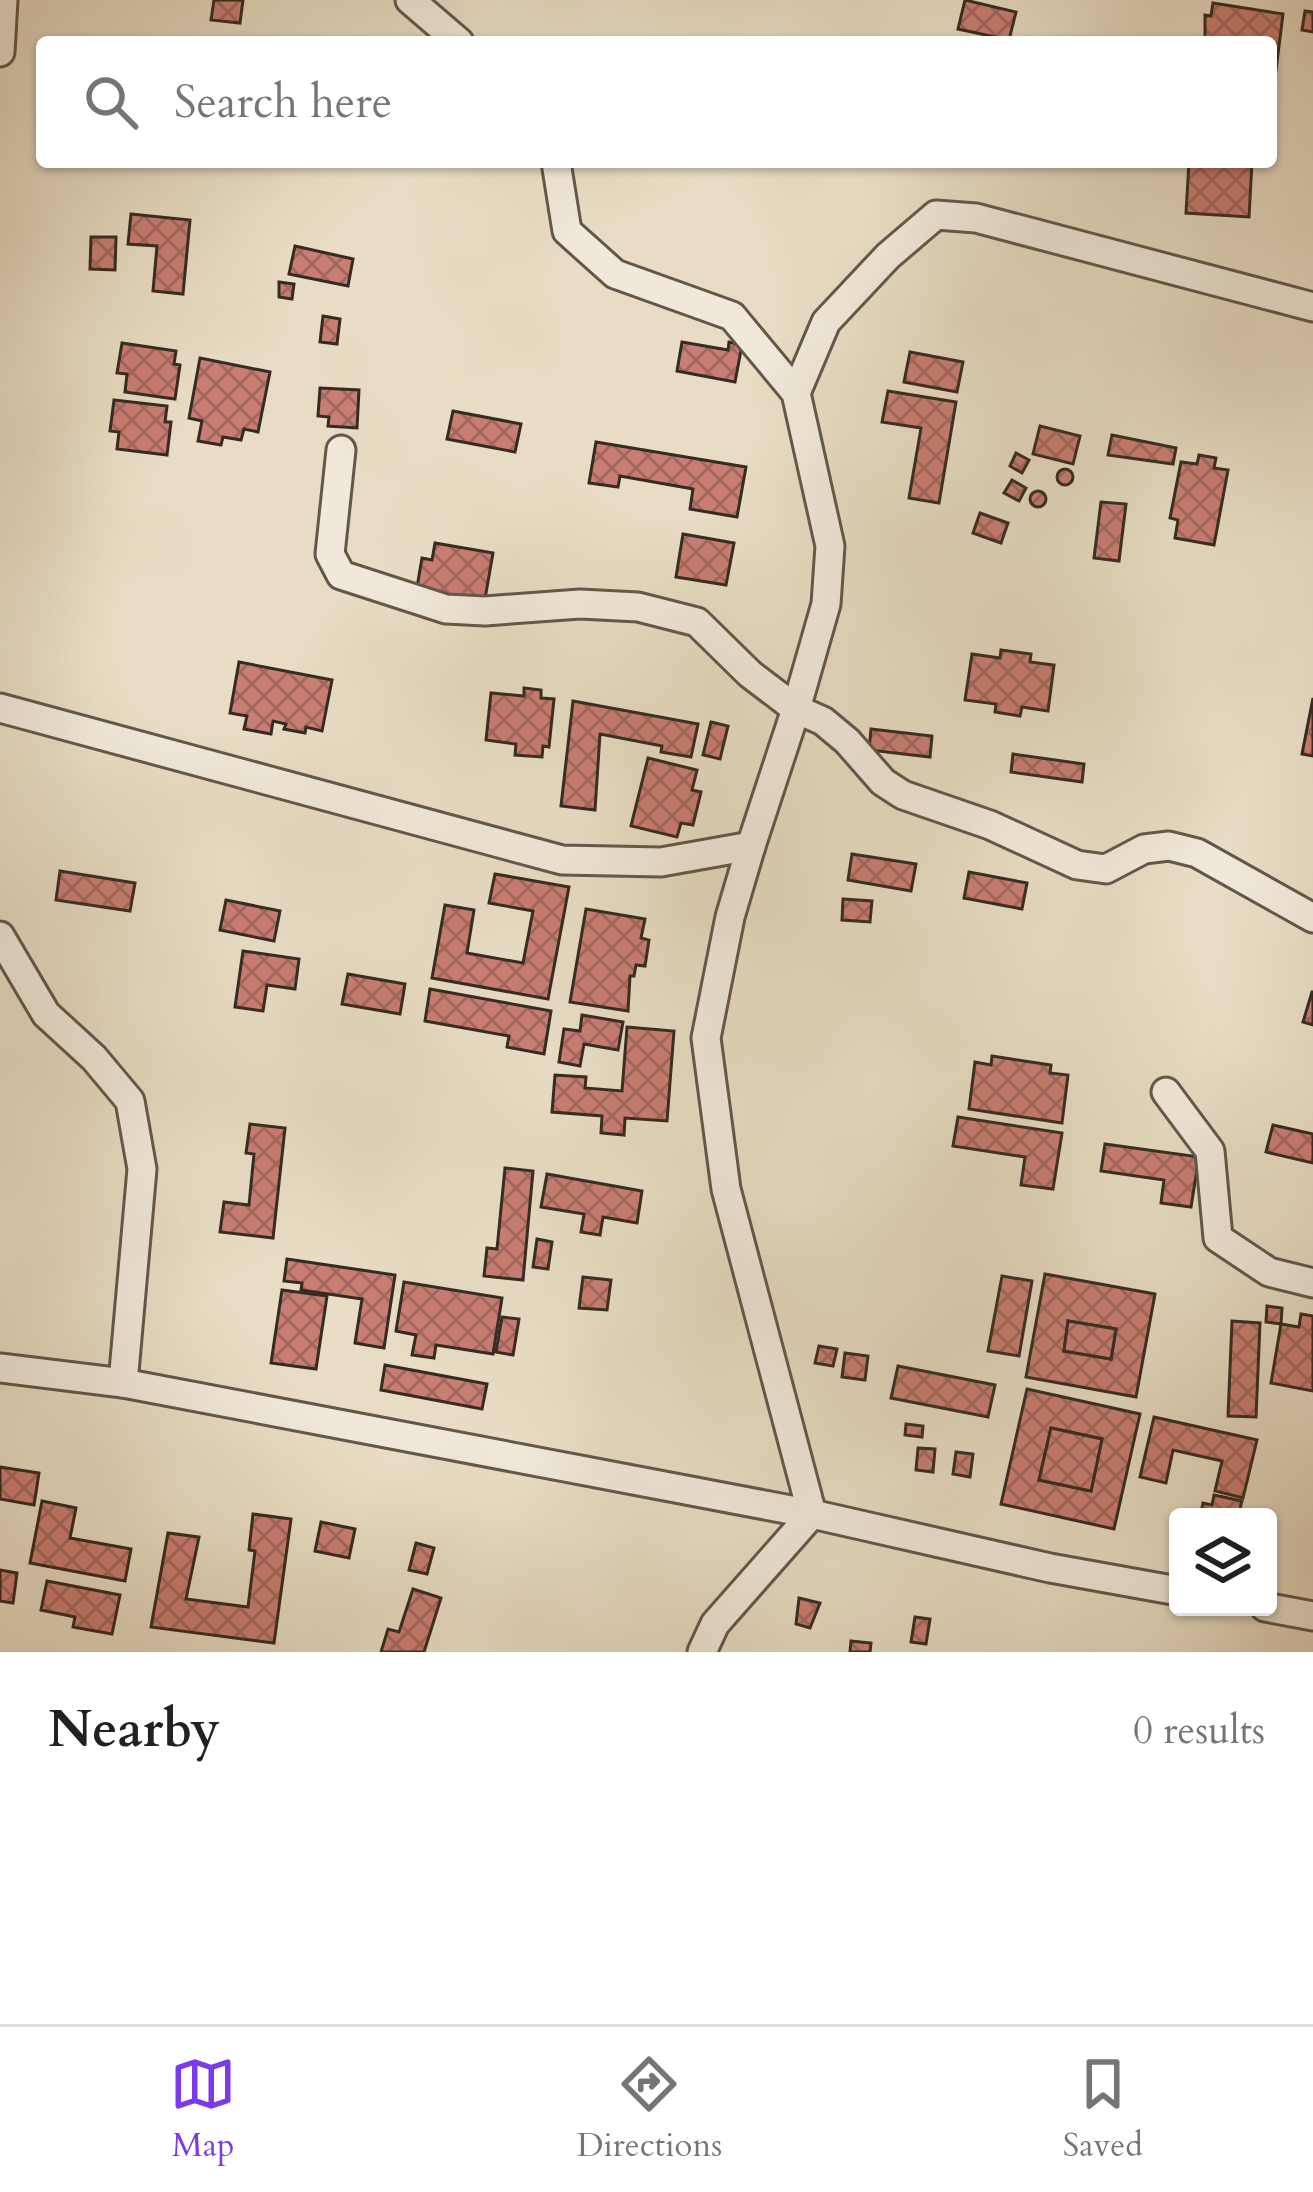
<!DOCTYPE html>
<style>
body{margin:0;font-family:Cardo,serif;background:#f6f6f6;color:#202124}
.controls{position:absolute;right:36px;bottom:36px;display:grid;overflow:hidden;border-radius:12px;box-shadow:0 3px 9px #0004}
.controls button{width:108px;height:108px;display:grid;place-items:center;padding:0;border:0;border-bottom:3px solid #e0e0e0;background:#fff;color:#202124;font:60px sans-serif}
.list{margin:0;padding:0;list-style:none}
h2{display:flex;justify-content:space-between;align-items:center;height:156px;margin:0;padding:0 48px;font-size:51px}
h2 small{font-size:39px;font-weight:400;color:#757577}
.icon{flex:none;width:66px;height:66px;fill:none;stroke:currentColor;stroke-width:2;stroke-linecap:round;stroke-linejoin:round}
.map{position:relative;flex:none;width:1313px;height:1652px;overflow:hidden}
.search{position:absolute;background:#fff;box-shadow:0 3px 9px #0004;left:36px;right:36px;top:36px;height:132px;display:flex;align-items:center;gap:30px;box-sizing:border-box;padding:0 42px;border-radius:12px;color:#757577;font-size:45px}
.sheet{height:372px;background:#fff}
nav{display:flex;justify-content:space-around;align-items:center;box-sizing:border-box;height:168px;border-top:3px solid #e0e0e0;background:#fff;font-size:33px;color:#757577}
nav a{display:grid;justify-items:center;gap:6px}
nav .on{color:#7c3aed}
.map>svg:first-child{display:block}
</style>
<div class="map">
<svg width="1313" height="1652" viewBox="0 0 1313 1652">
<defs>
<pattern id="building-cross-hatch" width="8" height="8" patternUnits="userSpaceOnUse" patternTransform="scale(3)"><rect width="8" height="8" fill="#c97e73"/><path d="M0 0l8 8M0 8l8-8" fill="none" stroke="#a4675e"/></pattern>
</defs>
<rect width="100%" height="100%" fill="#e8ddc4"/>
<filter id="stains"><feTurbulence type="fractalNoise" baseFrequency=".00167" numOctaves="4"/><feColorMatrix values="0 0 0 0 .2 0 0 0 0 .09 0 0 0 0 .02 0 0 0 .5 -.17"/></filter>
<radialGradient id="worn" r=".72"><stop offset=".6" stop-color="#630" stop-opacity="0"/><stop offset="1" stop-color="#630" stop-opacity=".3"/></radialGradient>
<g fill="url(#building-cross-hatch)" stroke="#352b22" stroke-width="3" fill-rule="evenodd">
<path d="M 214,0 L 243,0 L 240,23 L 211,20 Z"/>
<path d="M 965,0 L 1016,12 L 1009,40 L 958,29 Z"/>
<path d="M 1213,3 L 1283,14 L 1272,102 L 1271,42 L 1205,42 L 1205,15 L 1211,16 Z"/>
<path d="M 1305,11 L 1313,12 L 1313,32 L 1302,30 Z"/>
<path d="M 1189,162 L 1252,162 L 1249,217 L 1186,213 Z"/>
<path d="M 131,214 L 190,220 L 183,294 L 153,291 L 157,246 L 128,244 Z"/>
<path d="M 91,237 L 116,237 L 115,270 L 90,269 Z"/>
<path d="M 295,246 L 353,259 L 348,286 L 289,274 Z"/>
<path d="M 279,282 L 294,284 L 292,299 L 279,297 Z"/>
<path d="M 323,316 L 340,319 L 337,344 L 320,342 Z"/>
<path d="M 682,342 L 728,350 L 729,342 L 742,345 L 735,382 L 677,371 Z"/>
<path d="M 122,343 L 176,351 L 174,364 L 180,365 L 175,399 L 125,392 L 127,374 L 117,373 Z"/>
<path d="M 910,352 L 963,362 L 957,392 L 904,382 Z"/>
<path d="M 200,358 L 270,372 L 258,432 L 244,429 L 241,440 L 223,437 L 221,445 L 198,441 L 202,421 L 189,418 Z"/>
<path d="M 320,388 L 359,390 L 357,428 L 328,426 L 329,417 L 318,416 Z"/>
<path d="M 888,391 L 956,402 L 939,503 L 909,498 L 921,428 L 882,422 Z"/>
<path d="M 114,400 L 167,406 L 165,422 L 171,422 L 167,455 L 117,449 L 119,432 L 110,431 Z"/>
<path d="M 453,411 L 521,424 L 515,452 L 447,439 Z"/>
<path d="M 1040,426 L 1080,436 L 1073,464 L 1033,454 Z"/>
<path d="M 1112,435 L 1176,448 L 1173,464 L 1108,455 Z"/>
<path d="M 596,442 L 746,467 L 737,517 L 690,509 L 693,489 L 620,476 L 618,487 L 589,483 Z"/>
<path d="M 1016,453 L 1029,460 L 1022,473 L 1010,466 Z"/>
<path d="M 1199,455 L 1216,458 L 1214,468 L 1228,470 L 1214,545 L 1175,538 L 1178,520 L 1170,518 L 1181,462 L 1197,464 Z"/>
<circle cx="1065" cy="477" r="8"/>
<path d="M 1012,480 L 1026,488 L 1019,501 L 1004,493 Z"/>
<circle cx="1038" cy="499" r="8"/>
<path d="M 1101,502 L 1126,504 L 1119,561 L 1094,558 Z"/>
<path d="M 980,513 L 1008,523 L 1001,543 L 973,533 Z"/>
<path d="M 683,534 L 734,543 L 726,585 L 676,577 Z"/>
<path d="M 435,543 L 493,553 L 483,610 L 415,599 L 422,558 L 432,560 Z"/>
<path d="M 1001,650 L 1031,654 L 1030,662 L 1054,665 L 1048,711 L 1022,707 L 1020,716 L 995,712 L 996,704 L 965,700 L 972,654 L 1000,658 Z"/>
<path d="M 239,662 L 332,680 L 322,731 L 306,727 L 305,733 L 284,729 L 286,724 L 273,721 L 271,734 L 244,729 L 247,716 L 230,713 Z"/>
<path d="M 524,688 L 541,690 L 541,698 L 554,699 L 549,747 L 543,746 L 542,757 L 515,755 L 516,744 L 486,740 L 491,693 L 524,696 Z"/>
<path d="M 1313,698 L 1313,756 L 1302,754 Z"/>
<path d="M 573,701 L 698,724 L 691,757 L 661,752 L 662,746 L 600,734 L 595,810 L 561,806 Z"/>
<path d="M 711,722 L 728,726 L 720,759 L 703,755 Z"/>
<path d="M 871,729 L 932,736 L 930,757 L 869,750 Z"/>
<path d="M 1013,754 L 1084,764 L 1082,782 L 1011,772 Z"/>
<path d="M 648,758 L 697,770 L 692,790 L 701,792 L 693,825 L 681,823 L 677,837 L 631,826 Z"/>
<path d="M 852,854 L 916,864 L 911,891 L 848,880 Z"/>
<path d="M 60,871 L 135,883 L 130,911 L 56,900 Z"/>
<path d="M 969,872 L 1027,883 L 1022,909 L 964,898 Z"/>
<path d="M 495,874 L 569,887 L 548,999 L 432,978 L 445,905 L 474,910 L 467,953 L 523,963 L 533,911 L 489,903 Z"/>
<path d="M 843,899 L 872,901 L 870,922 L 842,920 Z"/>
<path d="M 226,900 L 280,911 L 274,941 L 220,930 Z"/>
<path d="M 586,909 L 645,919 L 641,938 L 649,940 L 645,966 L 636,965 L 634,976 L 630,976 L 628,1011 L 570,1002 Z"/>
<path d="M 243,951 L 299,959 L 295,989 L 267,985 L 263,1011 L 235,1007 Z"/>
<path d="M 348,974 L 405,984 L 400,1014 L 342,1004 Z"/>
<path d="M 430,989 L 551,1011 L 544,1054 L 507,1047 L 509,1036 L 425,1021 Z"/>
<path d="M 1312,992 L 1313,992 L 1313,1025 L 1303,1022 Z"/>
<path d="M 582,1015 L 623,1022 L 618,1050 L 584,1044 L 580,1066 L 559,1062 L 564,1029 L 580,1031 Z"/>
<path d="M 627,1027 L 674,1031 L 667,1121 L 625,1118 L 624,1135 L 601,1133 L 602,1116 L 552,1112 L 555,1075 L 586,1077 L 585,1088 L 622,1091 Z"/>
<path d="M 992,1056 L 1051,1065 L 1050,1073 L 1068,1075 L 1062,1123 L 969,1109 L 975,1062 L 991,1065 Z"/>
<path d="M 958,1117 L 1062,1133 L 1053,1189 L 1021,1185 L 1025,1157 L 953,1146 Z"/>
<path d="M 250,1124 L 285,1128 L 273,1238 L 220,1232 L 224,1202 L 249,1205 L 254,1154 L 246,1153 Z"/>
<path d="M 1273,1125 L 1313,1134 L 1313,1163 L 1266,1152 Z"/>
<path d="M 1105,1144 L 1199,1157 L 1191,1207 L 1161,1203 L 1164,1180 L 1101,1171 Z"/>
<path d="M 505,1168 L 533,1171 L 523,1280 L 484,1276 L 487,1248 L 497,1249 Z"/>
<path d="M 547,1174 L 642,1191 L 637,1223 L 603,1217 L 600,1235 L 581,1232 L 584,1214 L 541,1207 Z"/>
<path d="M 537,1239 L 552,1242 L 548,1269 L 533,1267 Z"/>
<path d="M 287,1259 L 395,1275 L 384,1348 L 355,1343 L 362,1299 L 301,1290 L 302,1283 L 284,1281 Z"/>
<path d="M 1045,1274 L 1155,1294 L 1136,1397 L 1026,1377 ZM 1068,1321 L 1116,1329 L 1111,1359 L 1064,1351 Z"/>
<path d="M 1002,1276 L 1032,1281 L 1019,1356 L 988,1351 Z"/>
<path d="M 583,1277 L 611,1280 L 607,1310 L 579,1308 Z"/>
<path d="M 404,1282 L 502,1298 L 493,1354 L 436,1345 L 434,1358 L 412,1355 L 416,1335 L 396,1331 Z"/>
<path d="M 282,1290 L 327,1296 L 316,1369 L 271,1363 Z"/>
<path d="M 1267,1306 L 1282,1308 L 1281,1324 L 1266,1322 Z"/>
<path d="M 1301,1314 L 1313,1316 L 1313,1391 L 1271,1383 L 1281,1324 L 1299,1327 Z"/>
<path d="M 502,1317 L 519,1319 L 513,1355 L 496,1352 Z"/>
<path d="M 1068,1321 L 1116,1329 L 1111,1359 L 1064,1351 Z"/>
<path d="M 1232,1321 L 1260,1323 L 1256,1417 L 1228,1416 Z"/>
<path d="M 819,1346 L 837,1349 L 833,1366 L 815,1363 Z"/>
<path d="M 845,1353 L 868,1356 L 865,1380 L 842,1377 Z"/>
<path d="M 385,1365 L 487,1384 L 482,1409 L 381,1390 Z"/>
<path d="M 898,1366 L 995,1385 L 988,1417 L 891,1398 Z"/>
<path d="M 1027,1389 L 1140,1414 L 1114,1529 L 1001,1504 ZM 1051,1428 L 1102,1439 L 1091,1491 L 1039,1480 Z"/>
<path d="M 1154,1417 L 1257,1440 L 1243,1498 L 1215,1491 L 1222,1461 L 1173,1450 L 1166,1483 L 1140,1477 Z"/>
<path d="M 906,1424 L 923,1426 L 922,1437 L 905,1435 Z"/>
<path d="M 1051,1428 L 1102,1439 L 1091,1491 L 1039,1480 Z"/>
<path d="M 918,1448 L 935,1449 L 933,1472 L 916,1470 Z"/>
<path d="M 956,1452 L 973,1454 L 970,1477 L 953,1474 Z"/>
<path d="M 0,1467 L 39,1473 L 34,1505 L 0,1499 Z"/>
<path d="M 1214,1495 L 1242,1501 L 1238,1517 L 1200,1517 L 1203,1503 L 1212,1505 Z"/>
<path d="M 42,1501 L 76,1508 L 70,1538 L 131,1549 L 125,1581 L 30,1563 Z"/>
<path d="M 253,1514 L 291,1519 L 274,1643 L 151,1627 L 168,1533 L 199,1537 L 186,1599 L 248,1607 L 255,1551 L 249,1550 Z"/>
<path d="M 321,1522 L 355,1529 L 349,1558 L 315,1551 Z"/>
<path d="M 416,1543 L 434,1548 L 427,1574 L 409,1570 Z"/>
<path d="M 0,1570 L 17,1573 L 13,1603 L 0,1601 Z"/>
<path d="M 47,1581 L 120,1595 L 112,1634 L 73,1627 L 75,1617 L 41,1610 Z"/>
<path d="M 413,1589 L 441,1598 L 424,1652 L 381,1652 L 388,1629 L 399,1632 Z"/>
<path d="M 799,1598 L 820,1603 L 810,1628 L 796,1624 Z"/>
<path d="M 915,1617 L 930,1619 L 926,1644 L 911,1642 Z"/>
<path d="M 851,1641 L 871,1643 L 870,1652 L 850,1652 Z"/>
</g>
<g fill="none" stroke-linecap="round" stroke-linejoin="round">
<defs>
<g id="street">
<path d="M 410,0 L 459,42"/>
<path d="M 0,52 L 3,0"/>
<path d="M 556,162 L 567,231 L 615,274 L 732,316 L 796,393 L 830,546 L 826,604 L 796,709 L 823,721 L 847,741 L 883,782 L 903,795 L 990,825 L 1077,865 L 1106,869 L 1144,849 L 1169,846 L 1197,853 L 1313,918"/>
<path d="M 796,393 L 826,322 L 888,256 L 936,215 L 976,218 L 1313,307"/>
<path d="M 0,708 L 562,860 L 661,862 L 751,846 L 796,709 L 750,674 L 697,622 L 638,607 L 580,604 L 485,611 L 446,609 L 341,575 L 330,554 L 341,450"/>
<path d="M 0,936 L 46,1014 L 94,1058 L 130,1101 L 142,1169 L 123,1383"/>
<path d="M 1166,1092 L 1210,1151 L 1218,1238 L 1269,1272 L 1313,1283"/>
<path d="M 0,1368 L 123,1383 L 812,1514 L 1050,1568 L 1178,1591"/>
<path d="M 1265,1607 L 1313,1616"/>
<path d="M 702,1652 L 715,1624 L 812,1514 L 726,1189 L 706,1038 L 730,917 L 751,846"/>
</g>
</defs>
<use href="#street" stroke="#62584a" stroke-width="33"/>
<use href="#street" stroke="#f0e9d9" stroke-width="27"/>
</g>
<rect width="100%" height="100%" filter="url(#stains)"/>
<rect width="100%" height="100%" fill="url(#worn)"/>
</svg>
<div class="controls">
<button><svg class="icon" aria-label="layers" viewBox="0 0 24 24"><path d="M12 4l9 5-9 5-9-5zM3 14l9 5 9-5"/></svg></button>
</div>
<div class="search"><svg class="icon" aria-label="search" viewBox="0 0 24 24"><circle cx="10" cy="10" r="6"/><path d="M15 15l6 6"/></svg>Search here</div>
</div>
<section class="sheet">
<h2>Nearby<small>0 results</small></h2>
<ul class="list">
</ul>
</section>
<nav>
<a class="on"><svg class="icon" aria-label="map" viewBox="0 0 24 24"><path d="M3 6l6-2 6 2 6-2v14l-6 2-6-2-6 2zM9 4v14M15 6v14"/></svg>Map</a>
<a><svg class="icon" aria-label="directions" viewBox="0 0 24 24"><path d="M12 3l9 9-9 9-9-9zM9 14v-3h6M13 9l2 2-2 2"/></svg>Directions</a>
<a><svg class="icon" aria-label="saved" viewBox="0 0 24 24"><path d="M7 4h10v16l-5-4-5 4z"/></svg>Saved</a>
</nav>
